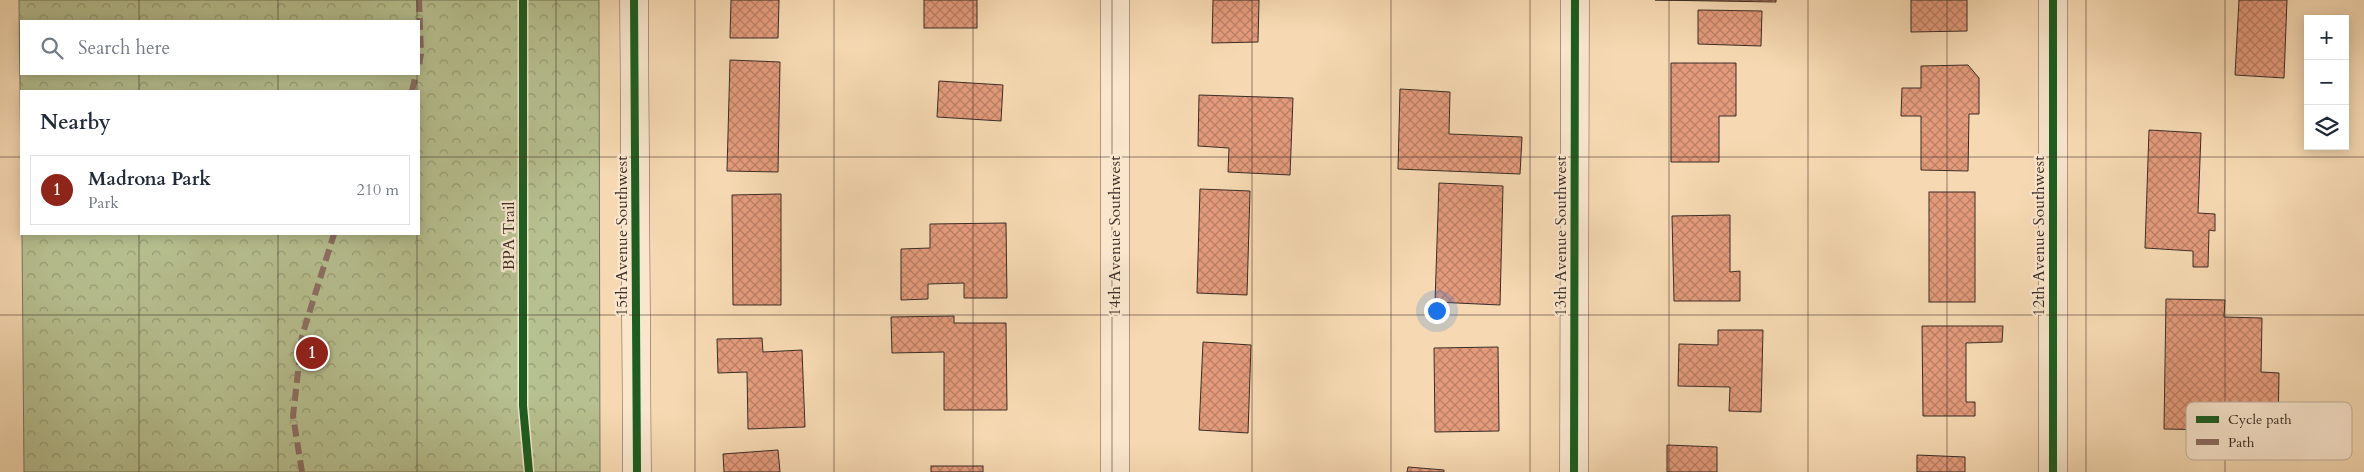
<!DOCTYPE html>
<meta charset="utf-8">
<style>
body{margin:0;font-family:Cardo,serif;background:#f6f6f7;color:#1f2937}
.controls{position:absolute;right:15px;top:15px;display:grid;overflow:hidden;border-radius:0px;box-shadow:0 2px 12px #0003}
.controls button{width:45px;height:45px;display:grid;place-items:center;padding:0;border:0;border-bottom:1px solid #e0e1e3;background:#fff;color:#1f2937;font:25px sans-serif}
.you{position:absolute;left:1436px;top:310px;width:18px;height:18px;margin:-12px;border:4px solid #fff;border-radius:50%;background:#1a73e8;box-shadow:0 0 0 8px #1a73e833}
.badge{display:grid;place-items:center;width:32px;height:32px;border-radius:50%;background:#8f2418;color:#fff;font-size:16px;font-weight:700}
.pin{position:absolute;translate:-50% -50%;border:2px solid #fff;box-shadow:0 1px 5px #0006}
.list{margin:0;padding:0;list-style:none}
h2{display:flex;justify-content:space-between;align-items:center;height:65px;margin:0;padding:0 20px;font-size:21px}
h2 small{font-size:16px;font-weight:400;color:#747a83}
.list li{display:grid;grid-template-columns:32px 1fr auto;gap:15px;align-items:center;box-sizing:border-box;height:70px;margin:0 10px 10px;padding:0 10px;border:1px solid #e0e1e3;border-radius:0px}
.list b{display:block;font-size:19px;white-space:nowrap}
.list p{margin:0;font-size:16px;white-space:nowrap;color:#747a83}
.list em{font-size:16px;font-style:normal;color:#747a83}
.icon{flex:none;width:28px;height:28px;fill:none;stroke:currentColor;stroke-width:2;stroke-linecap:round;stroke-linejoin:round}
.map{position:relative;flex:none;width:2364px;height:472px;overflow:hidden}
.search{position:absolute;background:#fff;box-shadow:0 2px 12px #0003;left:20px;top:20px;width:400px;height:55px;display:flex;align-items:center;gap:12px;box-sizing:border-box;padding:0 18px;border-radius:0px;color:#747a83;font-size:19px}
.panel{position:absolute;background:#fff;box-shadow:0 2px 12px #0003;left:20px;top:90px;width:400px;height:145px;border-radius:0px}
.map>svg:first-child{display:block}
</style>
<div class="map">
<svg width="2364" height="472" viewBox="0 0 2364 472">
<defs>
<pattern id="park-crowns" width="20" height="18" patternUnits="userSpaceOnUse" patternTransform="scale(1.25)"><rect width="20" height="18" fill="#b7c090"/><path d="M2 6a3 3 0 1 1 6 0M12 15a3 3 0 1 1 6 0" fill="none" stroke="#969c75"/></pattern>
<pattern id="building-cross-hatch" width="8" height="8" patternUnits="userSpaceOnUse" patternTransform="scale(1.25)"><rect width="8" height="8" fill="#e49b7c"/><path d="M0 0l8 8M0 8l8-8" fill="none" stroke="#ba7f65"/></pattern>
</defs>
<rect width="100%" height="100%" fill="#f6d9b2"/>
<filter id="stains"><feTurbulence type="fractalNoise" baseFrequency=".004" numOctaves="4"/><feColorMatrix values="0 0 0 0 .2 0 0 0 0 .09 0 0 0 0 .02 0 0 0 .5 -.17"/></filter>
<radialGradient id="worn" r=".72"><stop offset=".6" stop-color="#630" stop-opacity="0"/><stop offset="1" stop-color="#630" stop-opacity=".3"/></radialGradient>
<path fill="url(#park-crowns)" stroke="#78765b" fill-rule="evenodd" d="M 19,0 L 599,0 L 600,472 L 24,472 L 22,234 L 419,234 L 419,91 L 21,91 L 21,178 ZM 21,21 L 419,21 L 419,74 L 21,74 Z"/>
<g fill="url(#building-cross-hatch)" stroke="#3a2d26">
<path d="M 731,0 L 779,0 L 778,38 L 730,38 Z"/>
<rect x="924" y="0" width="53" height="28"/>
<path d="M 1213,0 L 1259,0 L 1258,42 L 1212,43 Z"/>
<path d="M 1655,0 L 1776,0 L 1776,2 Z"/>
<path d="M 1911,0 L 1967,0 L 1967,31 L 1911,32 Z"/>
<path d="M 2239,0 L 2287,0 L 2284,78 L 2235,75 Z"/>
<path d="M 1698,10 L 1762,11 L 1761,46 L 1698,44 Z"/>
<path d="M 730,60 L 780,62 L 778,172 L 727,171 Z"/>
<path d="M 1671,63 L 1736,63 L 1736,116 L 1719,116 L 1719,162 L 1671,162 Z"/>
<path d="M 1968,65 L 1979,78 L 1979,114 L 1969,114 L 1968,171 L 1921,170 L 1921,116 L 1901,116 L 1902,88 L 1921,88 L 1921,66 Z"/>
<path d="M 939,81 L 1003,85 L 1001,121 L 937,117 Z"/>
<path d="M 1400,89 L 1450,92 L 1449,134 L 1522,137 L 1520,174 L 1398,169 Z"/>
<path d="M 1199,95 L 1293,98 L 1290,175 L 1228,172 L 1229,148 L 1198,146 Z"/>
<path d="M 2149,130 L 2201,133 L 2198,213 L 2215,214 L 2215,231 L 2209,230 L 2208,267 L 2193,267 L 2193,251 L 2145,248 Z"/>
<path d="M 1439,183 L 1503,186 L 1500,305 L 1435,302 Z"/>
<path d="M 1200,189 L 1250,191 L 1247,295 L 1197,293 Z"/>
<rect x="1929" y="192" width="46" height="110"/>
<path d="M 781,194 L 781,305 L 733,305 L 732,195 Z"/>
<path d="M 1730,215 L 1730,272 L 1740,271 L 1740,301 L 1674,301 L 1672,216 Z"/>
<path d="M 1006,223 L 1007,298 L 964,298 L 964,283 L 928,284 L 928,299 L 901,300 L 901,249 L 930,248 L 930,224 Z"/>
<path d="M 2166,299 L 2225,300 L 2224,317 L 2262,318 L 2261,372 L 2279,373 L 2278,431 L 2164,429 Z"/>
<path d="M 954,316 L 954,323 L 1006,323 L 1007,410 L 944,410 L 944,352 L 892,353 L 891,317 Z"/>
<path d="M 1922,326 L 2003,326 L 2002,342 L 1966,343 L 1966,402 L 1975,402 L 1975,416 L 1923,416 Z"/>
<path d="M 1718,330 L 1763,330 L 1761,412 L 1729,411 L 1730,387 L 1678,386 L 1679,344 L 1718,345 Z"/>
<path d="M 762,338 L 763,352 L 802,350 L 805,427 L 748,429 L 747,372 L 718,373 L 717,339 Z"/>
<path d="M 1203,342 L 1251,345 L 1248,433 L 1199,430 Z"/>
<path d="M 1498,347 L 1499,431 L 1435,432 L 1434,348 Z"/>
<path d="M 1667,445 L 1717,447 L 1717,472 L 1667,472 Z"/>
<path d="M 778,450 L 780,472 L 724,472 L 723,454 Z"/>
<path d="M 1917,455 L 1965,457 L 1965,472 L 1917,472 Z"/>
<rect x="931" y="466" width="52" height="6"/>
<path d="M 1408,467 L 1444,470 L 1444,472 L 1407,472 Z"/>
</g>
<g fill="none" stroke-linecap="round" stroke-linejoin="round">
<defs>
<g id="street">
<path d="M 634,0 L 637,472"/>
<path d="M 1115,0 L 1115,472"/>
<path d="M 1574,472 L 1575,0"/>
<path d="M 2053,472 L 2053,0"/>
</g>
</defs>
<use href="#street" stroke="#695849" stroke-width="29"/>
<use href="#street" stroke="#f9e6cd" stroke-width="28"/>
<g stroke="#8d6e63" stroke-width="6" stroke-dasharray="12 6" stroke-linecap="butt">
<path d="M 419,0 L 421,54 L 419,64"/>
<path d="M 412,91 L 416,74"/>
<path d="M 302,472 L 293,416 L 302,336 L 334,234"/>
</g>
<defs>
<g id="cycleway">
<path d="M 523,0 L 523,406 L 529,472"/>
<path d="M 634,0 L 637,472"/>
<path d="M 1574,472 L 1575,0"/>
<path d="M 2053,472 L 2053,0"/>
</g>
</defs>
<use href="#cycleway" stroke="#f9e6cd" stroke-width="11"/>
<use href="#cycleway" stroke="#1b5e20" stroke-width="8"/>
</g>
<path fill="none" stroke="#3a2d26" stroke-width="1" stroke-opacity="0.55" d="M 139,0 L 139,21M 278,0 L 278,21M 417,0 L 417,21M 556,0 L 556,472M 695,0 L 695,472M 834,0 L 834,472M 973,0 L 973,472M 1112,0 L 1112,472M 1252,0 L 1252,472M 1391,0 L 1391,472M 1530,0 L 1530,472M 1669,0 L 1669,472M 1808,0 L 1808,472M 1947,0 L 1947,472M 2086,0 L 2086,472M 2225,0 L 2225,472M 139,74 L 139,91M 278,74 L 278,91M 417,74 L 417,91M 0,157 L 21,157M 419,157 L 2364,157M 139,234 L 139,472M 278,234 L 278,472M 417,234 L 417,472M 0,315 L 2364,315"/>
<g text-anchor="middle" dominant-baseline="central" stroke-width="4.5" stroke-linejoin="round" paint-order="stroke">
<g font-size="16" fill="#3a2d26" stroke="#f9e6cd">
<text transform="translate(509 236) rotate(-90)">BPA Trail</text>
<text transform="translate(622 236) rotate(-90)">15th Avenue Southwest</text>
<text transform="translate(1115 236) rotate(-90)">14th Avenue Southwest</text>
<text transform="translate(1561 236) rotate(-90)">13th Avenue Southwest</text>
<text transform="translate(2039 236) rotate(-90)">12th Avenue Southwest</text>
</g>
</g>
<rect x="2186" y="402" width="166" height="58" rx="8" fill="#f9e6cd" stroke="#c0ae9b" stroke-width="1"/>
<rect x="2196" y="416" width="23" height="7" fill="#1b5e20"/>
<rect x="2196" y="439" width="23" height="6" fill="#8d6e63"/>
<g font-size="14" fill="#3a2d26">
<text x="2228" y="424">Cycle path</text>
<text x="2228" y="447">Path</text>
</g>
<rect width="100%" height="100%" filter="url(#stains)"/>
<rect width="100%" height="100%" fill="url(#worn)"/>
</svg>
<div class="controls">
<button>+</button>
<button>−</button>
<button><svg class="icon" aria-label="layers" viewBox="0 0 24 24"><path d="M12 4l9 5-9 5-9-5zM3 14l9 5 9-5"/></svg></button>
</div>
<div class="you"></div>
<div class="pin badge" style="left:312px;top:353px">1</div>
<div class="search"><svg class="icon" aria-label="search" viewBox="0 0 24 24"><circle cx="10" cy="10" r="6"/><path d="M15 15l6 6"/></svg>Search here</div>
<section class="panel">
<h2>Nearby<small></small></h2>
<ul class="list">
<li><span class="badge">1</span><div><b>Madrona Park</b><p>Park</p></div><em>210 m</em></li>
</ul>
</section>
</div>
